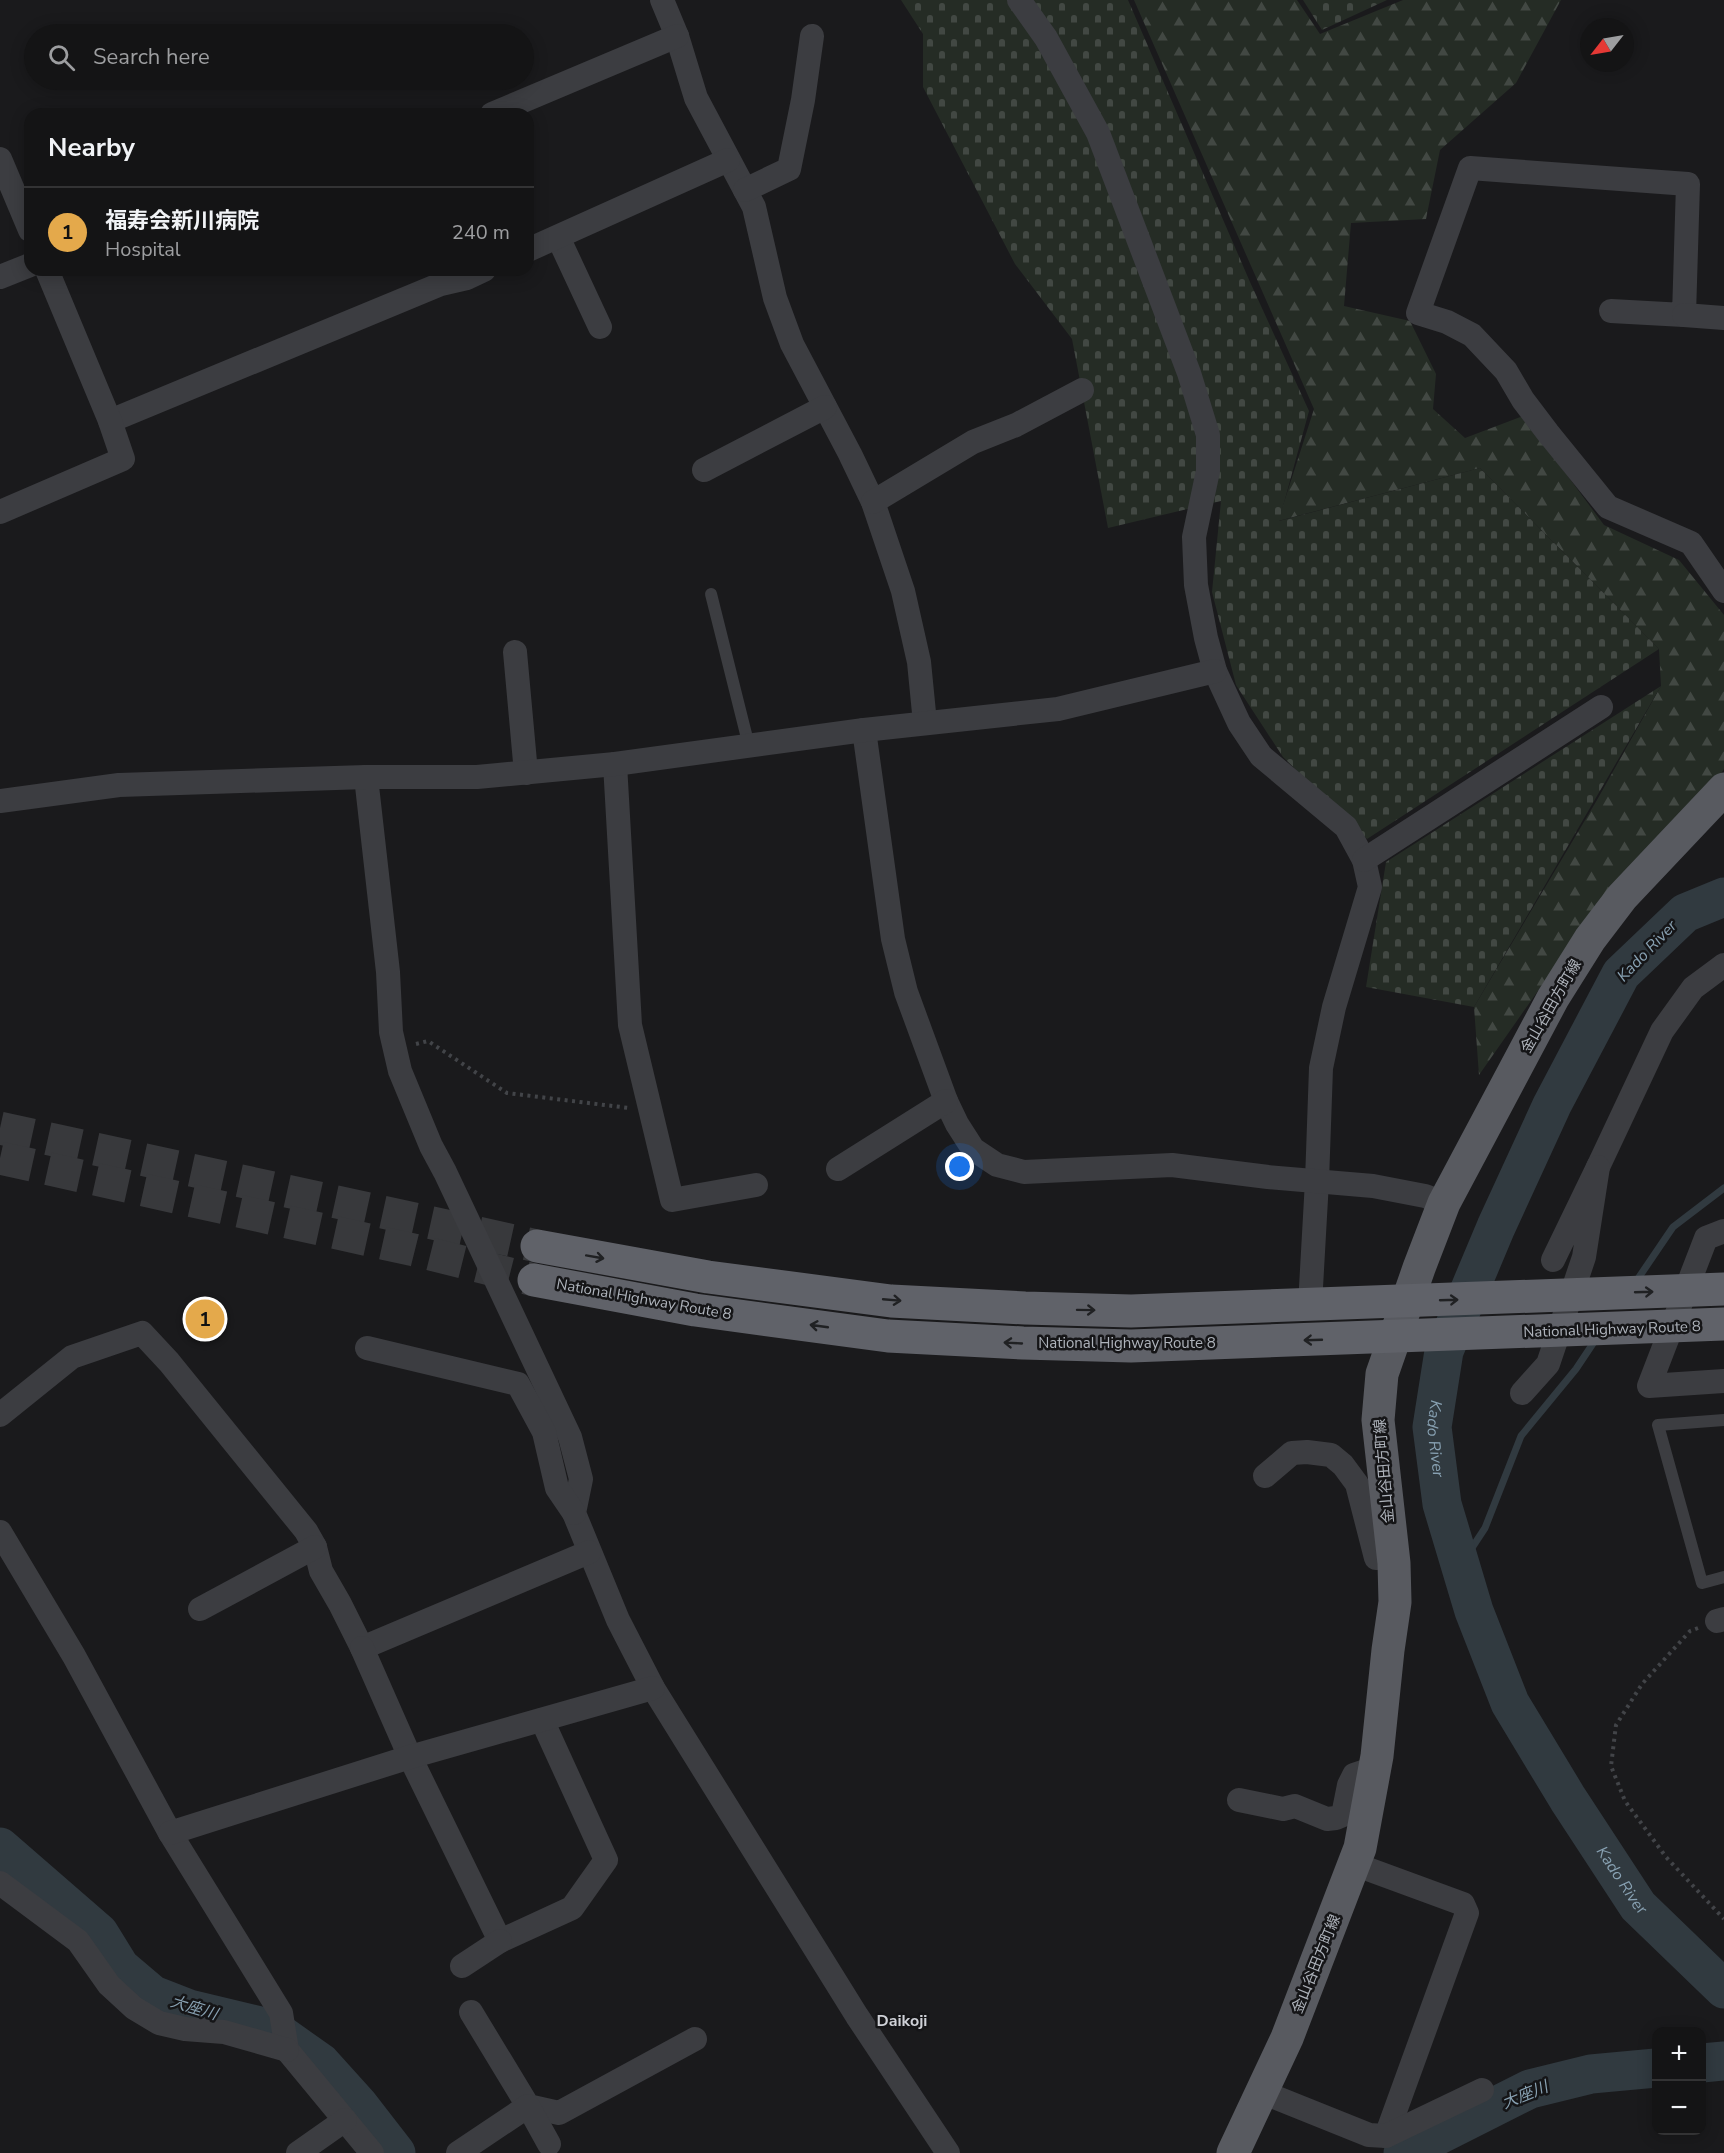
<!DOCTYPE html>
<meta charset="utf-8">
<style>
body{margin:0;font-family:"Nunito Sans","Noto Sans JP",sans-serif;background:#1d1d1e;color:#f1f3f6}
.controls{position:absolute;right:18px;bottom:18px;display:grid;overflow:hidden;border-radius:12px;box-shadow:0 3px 15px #0003}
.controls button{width:54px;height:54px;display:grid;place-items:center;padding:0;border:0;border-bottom:2px solid #333334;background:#141415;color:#f1f3f6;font:30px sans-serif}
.compass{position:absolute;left:1580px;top:18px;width:54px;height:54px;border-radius:50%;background:#141415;box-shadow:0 3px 15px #0003;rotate:239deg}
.you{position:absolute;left:960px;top:1167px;width:21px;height:21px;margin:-15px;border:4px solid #fff;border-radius:50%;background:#1a73e8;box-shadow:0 0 0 9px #1a73e833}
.badge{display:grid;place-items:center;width:39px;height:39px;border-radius:50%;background:#e4a94b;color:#111;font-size:20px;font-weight:700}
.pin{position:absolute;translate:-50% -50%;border:3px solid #fff;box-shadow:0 2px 6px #0006}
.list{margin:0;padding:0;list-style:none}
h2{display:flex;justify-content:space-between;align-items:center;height:78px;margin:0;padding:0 24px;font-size:26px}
h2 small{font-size:20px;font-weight:400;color:#9d9ea0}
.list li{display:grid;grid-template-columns:39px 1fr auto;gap:18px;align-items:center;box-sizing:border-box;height:90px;padding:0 24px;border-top:2px solid #333334}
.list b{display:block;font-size:22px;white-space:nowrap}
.list p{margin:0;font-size:20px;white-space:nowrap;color:#9d9ea0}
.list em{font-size:20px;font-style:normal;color:#9d9ea0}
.icon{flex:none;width:33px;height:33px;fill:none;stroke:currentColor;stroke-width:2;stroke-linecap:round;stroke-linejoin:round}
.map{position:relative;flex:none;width:1724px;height:2153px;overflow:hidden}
.search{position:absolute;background:#141415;box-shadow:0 3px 15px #0003;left:24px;top:24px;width:510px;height:66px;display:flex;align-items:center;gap:15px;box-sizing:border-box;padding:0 21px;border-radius:33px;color:#9d9ea0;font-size:22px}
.panel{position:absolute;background:#141415;box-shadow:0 3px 15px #0003;left:24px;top:108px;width:510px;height:168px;border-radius:18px}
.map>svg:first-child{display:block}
</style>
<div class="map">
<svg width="1724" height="2153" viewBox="0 0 1724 2153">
<defs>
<pattern id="forest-firs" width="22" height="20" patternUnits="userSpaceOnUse" patternTransform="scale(1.5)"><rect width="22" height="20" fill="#252c25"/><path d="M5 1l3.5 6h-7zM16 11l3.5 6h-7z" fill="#424843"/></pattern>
<pattern id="cemetery-stones" width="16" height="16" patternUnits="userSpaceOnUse" patternTransform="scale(1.5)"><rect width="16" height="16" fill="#252c25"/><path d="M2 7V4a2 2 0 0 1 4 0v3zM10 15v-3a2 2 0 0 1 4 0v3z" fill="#424843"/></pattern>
</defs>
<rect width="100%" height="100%" fill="#1a1a1c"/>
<path fill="url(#forest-firs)" d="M 1134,0 L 1297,0 L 1320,34 L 1403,0 L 1561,0 L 1516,83 L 1440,150 L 1426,219 L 1351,223 L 1344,306 L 1410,321 L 1436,374 L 1433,409 L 1465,438 L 1523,416 L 1604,525 L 1679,560 L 1724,615 L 1724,769 L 1711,788 L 1605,895 L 1479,1075 L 1474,1007 L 1597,800 L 1661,686 L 1659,649 L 1480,468 L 1278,521 L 1314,409 Z"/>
<g fill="url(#cemetery-stones)">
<path d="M 901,0 L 1128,0 L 1250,282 L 1309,411 L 1279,521 L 1480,468 L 1659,649 L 1367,839 L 1283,757 L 1236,685 L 1212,592 L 1221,501 L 1108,528 L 1072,339 L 1015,264 L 923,87 L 923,34 Z"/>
<path d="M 1303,0 L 1387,0 L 1322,30 Z"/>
<path d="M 1661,686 L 1474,1007 L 1366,987 L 1386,862 Z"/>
</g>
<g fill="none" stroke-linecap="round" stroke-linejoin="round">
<g stroke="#313a40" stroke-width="7">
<path d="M 1635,1283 L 1673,1227 L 1724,1188"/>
<path d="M 1460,1566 L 1485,1528 L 1521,1436 L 1576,1369 L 1596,1339"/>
</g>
<g stroke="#313a40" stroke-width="39">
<path id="s1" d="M 1724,897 L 1685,913 L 1621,974 L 1552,1105 L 1496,1227 L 1444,1351 L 1432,1427 L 1442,1504 L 1474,1611 L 1510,1703 L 1568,1799 L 1638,1906 L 1724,1989"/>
<path d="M 0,1847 L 99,1933 L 120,1967 L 153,1995 L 189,2009 L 273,2029 L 321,2063 L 358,2104 L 396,2153"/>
<path d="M 1702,2063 L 1724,2061"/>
<path d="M 1403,2153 L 1530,2089 L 1591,2074 L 1656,2068"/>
</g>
<g stroke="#38393c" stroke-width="33" stroke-dasharray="33 16" stroke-linecap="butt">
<path d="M 0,1128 L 537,1246"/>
<path d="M 0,1158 L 414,1250 L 534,1280"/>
</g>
<g stroke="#424448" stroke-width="4" stroke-dasharray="3 4.5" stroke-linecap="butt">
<path d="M 416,1044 L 428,1041 L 507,1093 L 629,1108"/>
<path d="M 1698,1628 L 1690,1631 L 1642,1684 L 1616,1725 L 1611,1766 L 1625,1801 L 1666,1857 L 1724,1919"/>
</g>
<g stroke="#3c3d41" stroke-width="12">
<path d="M 711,594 L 749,746"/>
<path d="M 1724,1420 L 1658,1425 L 1702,1583 L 1724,1577"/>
</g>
<g stroke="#3c3d41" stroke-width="24">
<path d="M 662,0 L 677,36 L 696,98 L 754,207 L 775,298 L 792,344 L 850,454 L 873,502 L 903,591 L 919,662 L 925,723"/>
<path d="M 1019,0 L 1046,38 L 1098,133 L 1189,373 L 1208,435 L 1208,471 L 1194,537 L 1196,585 L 1206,638 L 1215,671 L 1239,723 L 1261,756 L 1346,827 L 1364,860 L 1370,887 L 1334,1007 L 1321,1068 L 1317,1181 L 1310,1305"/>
<path d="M 492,114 L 677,36"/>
<path d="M 0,159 L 30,230"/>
<path d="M 745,190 L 789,169 L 803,100 L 812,36"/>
<path d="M 558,237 L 600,327"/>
<path d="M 528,250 L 728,160"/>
<path d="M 0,277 L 30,265"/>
<path d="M 1611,311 L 1684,315 L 1688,184 L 1470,168 L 1418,313 L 1447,322 L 1472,335 L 1506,371 L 1523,400 L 1548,433 L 1608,507 L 1691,543 L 1724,591"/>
<path d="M 1684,315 L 1724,318"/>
<path d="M 110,421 L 441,284 L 467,278 L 484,270"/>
<path d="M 704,470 L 825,407"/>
<path d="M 873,502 L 973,442 L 1016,425 L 1082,390"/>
<path d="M 0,512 L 123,459 L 110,421 L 47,270"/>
<path d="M 515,652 L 526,773"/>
<path d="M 864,730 L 893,939 L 906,992 L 946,1101 L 957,1124 L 973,1149 L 997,1165 L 1024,1172 L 1172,1165 L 1268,1177 L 1373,1186 L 1425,1196 L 1444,1203"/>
<path d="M 615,764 L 630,1025 L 672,1200 L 756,1185"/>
<path d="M 366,777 L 388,972 L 391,1032 L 400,1071 L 431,1146 L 445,1172 L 570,1437 L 581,1479 L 574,1513 L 618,1620 L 653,1688 L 857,2016 L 948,2153"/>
<path d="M 0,801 L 119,785 L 366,777 L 477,777 L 615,764 L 864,730 L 1058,709 L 1215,671"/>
<path d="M 1364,860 L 1601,707"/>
<path d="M 1598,1167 L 1662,1031 L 1693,988 L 1724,965"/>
<path d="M 838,1169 L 946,1101"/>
<path d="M 1724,1231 L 1706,1238 L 1649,1386 L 1724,1381"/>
<path d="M 367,1348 L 518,1384 L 544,1432 L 557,1488 L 574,1513"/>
<path d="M 1522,1393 L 1548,1364 L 1584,1257 L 1598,1167 L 1553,1260"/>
<path d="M 0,1415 L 72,1357 L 142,1333 L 169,1362 L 306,1531 L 315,1547 L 321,1571 L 340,1604 L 362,1648 L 589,1552"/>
<path d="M 1265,1476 L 1292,1453 L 1307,1452 L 1331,1455 L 1343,1465 L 1357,1484 L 1376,1558 L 1393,1557"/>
<path d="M 0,1532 L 74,1656 L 170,1833 L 281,2013 L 287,2050 L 372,2153"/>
<path d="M 200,1609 L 315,1547"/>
<path d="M 1717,1621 L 1724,1619"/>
<path d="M 362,1648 L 410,1757 L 500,1941 L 572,1908 L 606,1860 L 542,1720"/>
<path d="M 1239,1800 L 1283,1809 L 1295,1806 L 1327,1819 L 1336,1818 L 1343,1815 L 1349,1785 L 1354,1775 L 1375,1768"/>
<path d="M 170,1833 L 410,1757 L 653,1688"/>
<path d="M 1354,1864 L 1463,1904 L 1467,1913 L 1386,2136"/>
<path d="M 0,1883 L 78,1941 L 109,1985 L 134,2008 L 159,2023 L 185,2029 L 224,2032 L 287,2050"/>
<path d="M 462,1966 L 500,1941"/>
<path d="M 471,2012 L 528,2106 L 559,2113 L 695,2039"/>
<path d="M 1262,2092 L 1369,2135 L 1386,2136 L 1482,2090"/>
<path d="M 298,2153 L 345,2120"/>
<path d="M 458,2153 L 528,2106 L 549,2144"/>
</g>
<path stroke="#585a60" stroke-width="33" d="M 1233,2153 L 1287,2038 L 1360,1848 L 1377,1756 L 1388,1650 L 1395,1602 L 1394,1563 L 1378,1420 L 1382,1374 L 1419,1268 L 1444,1203 L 1553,998 L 1590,939 L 1622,897 L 1724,789"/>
<g stroke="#606269" stroke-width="33">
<path d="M 537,1246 L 708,1277 L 891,1301 L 1025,1308 L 1131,1311 L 1724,1289"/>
<path d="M 534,1280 L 695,1310 L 888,1336 L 1023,1343 L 1131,1346 L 1724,1324"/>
</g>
</g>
<defs><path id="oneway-shaft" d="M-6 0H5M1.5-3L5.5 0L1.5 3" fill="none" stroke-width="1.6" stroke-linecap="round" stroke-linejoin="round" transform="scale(1.5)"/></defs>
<g stroke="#202123">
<use href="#oneway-shaft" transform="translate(595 1257) rotate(10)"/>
<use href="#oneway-shaft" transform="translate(1644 1292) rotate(-2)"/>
<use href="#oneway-shaft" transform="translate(892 1300) rotate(5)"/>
<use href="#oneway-shaft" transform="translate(1449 1300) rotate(-2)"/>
<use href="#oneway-shaft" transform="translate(1086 1310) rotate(1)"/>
<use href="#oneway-shaft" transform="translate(819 1326) rotate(-172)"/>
<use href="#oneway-shaft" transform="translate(1313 1340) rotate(178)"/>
<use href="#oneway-shaft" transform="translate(1013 1343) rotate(-177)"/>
</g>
<g text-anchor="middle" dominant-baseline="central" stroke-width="5" stroke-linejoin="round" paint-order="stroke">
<g font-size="15" fill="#aeb3bb" stroke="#151517">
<text transform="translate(1551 1006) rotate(-60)">金山谷田方町線</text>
<text transform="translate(644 1299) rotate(10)">National Highway Route 8</text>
<text transform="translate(1612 1329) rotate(-2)">National Highway Route 8</text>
<text x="1127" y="1343">National Highway Route 8</text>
<text transform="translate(1384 1471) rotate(-95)">金山谷田方町線</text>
<text transform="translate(1316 1964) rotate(-68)">金山谷田方町線</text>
</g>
<g font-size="16" font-style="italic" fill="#88a1b2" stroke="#151517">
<text transform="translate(1647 951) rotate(-46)">Kado River</text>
<text stroke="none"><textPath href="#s1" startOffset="636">Kado River</textPath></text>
<text stroke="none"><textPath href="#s1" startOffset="1122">Kado River</textPath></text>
<text transform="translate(194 2008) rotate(17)">大座川</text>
<text transform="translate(1525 2095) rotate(-22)">大座川</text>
</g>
<g font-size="16" font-weight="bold" fill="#cfd1d7" stroke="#151517">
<text x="902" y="2021">Daikoji</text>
</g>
</g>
</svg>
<div class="controls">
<button>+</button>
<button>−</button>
</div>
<svg class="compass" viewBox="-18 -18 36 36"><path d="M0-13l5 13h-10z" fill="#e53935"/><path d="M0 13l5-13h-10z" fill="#9d9ea0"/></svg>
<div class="you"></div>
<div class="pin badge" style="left:205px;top:1319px">1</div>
<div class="search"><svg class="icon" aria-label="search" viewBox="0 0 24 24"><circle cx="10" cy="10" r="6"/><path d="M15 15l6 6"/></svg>Search here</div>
<section class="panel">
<h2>Nearby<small></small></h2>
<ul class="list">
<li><span class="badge">1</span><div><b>福寿会新川病院</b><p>Hospital</p></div><em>240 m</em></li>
</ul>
</section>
</div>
